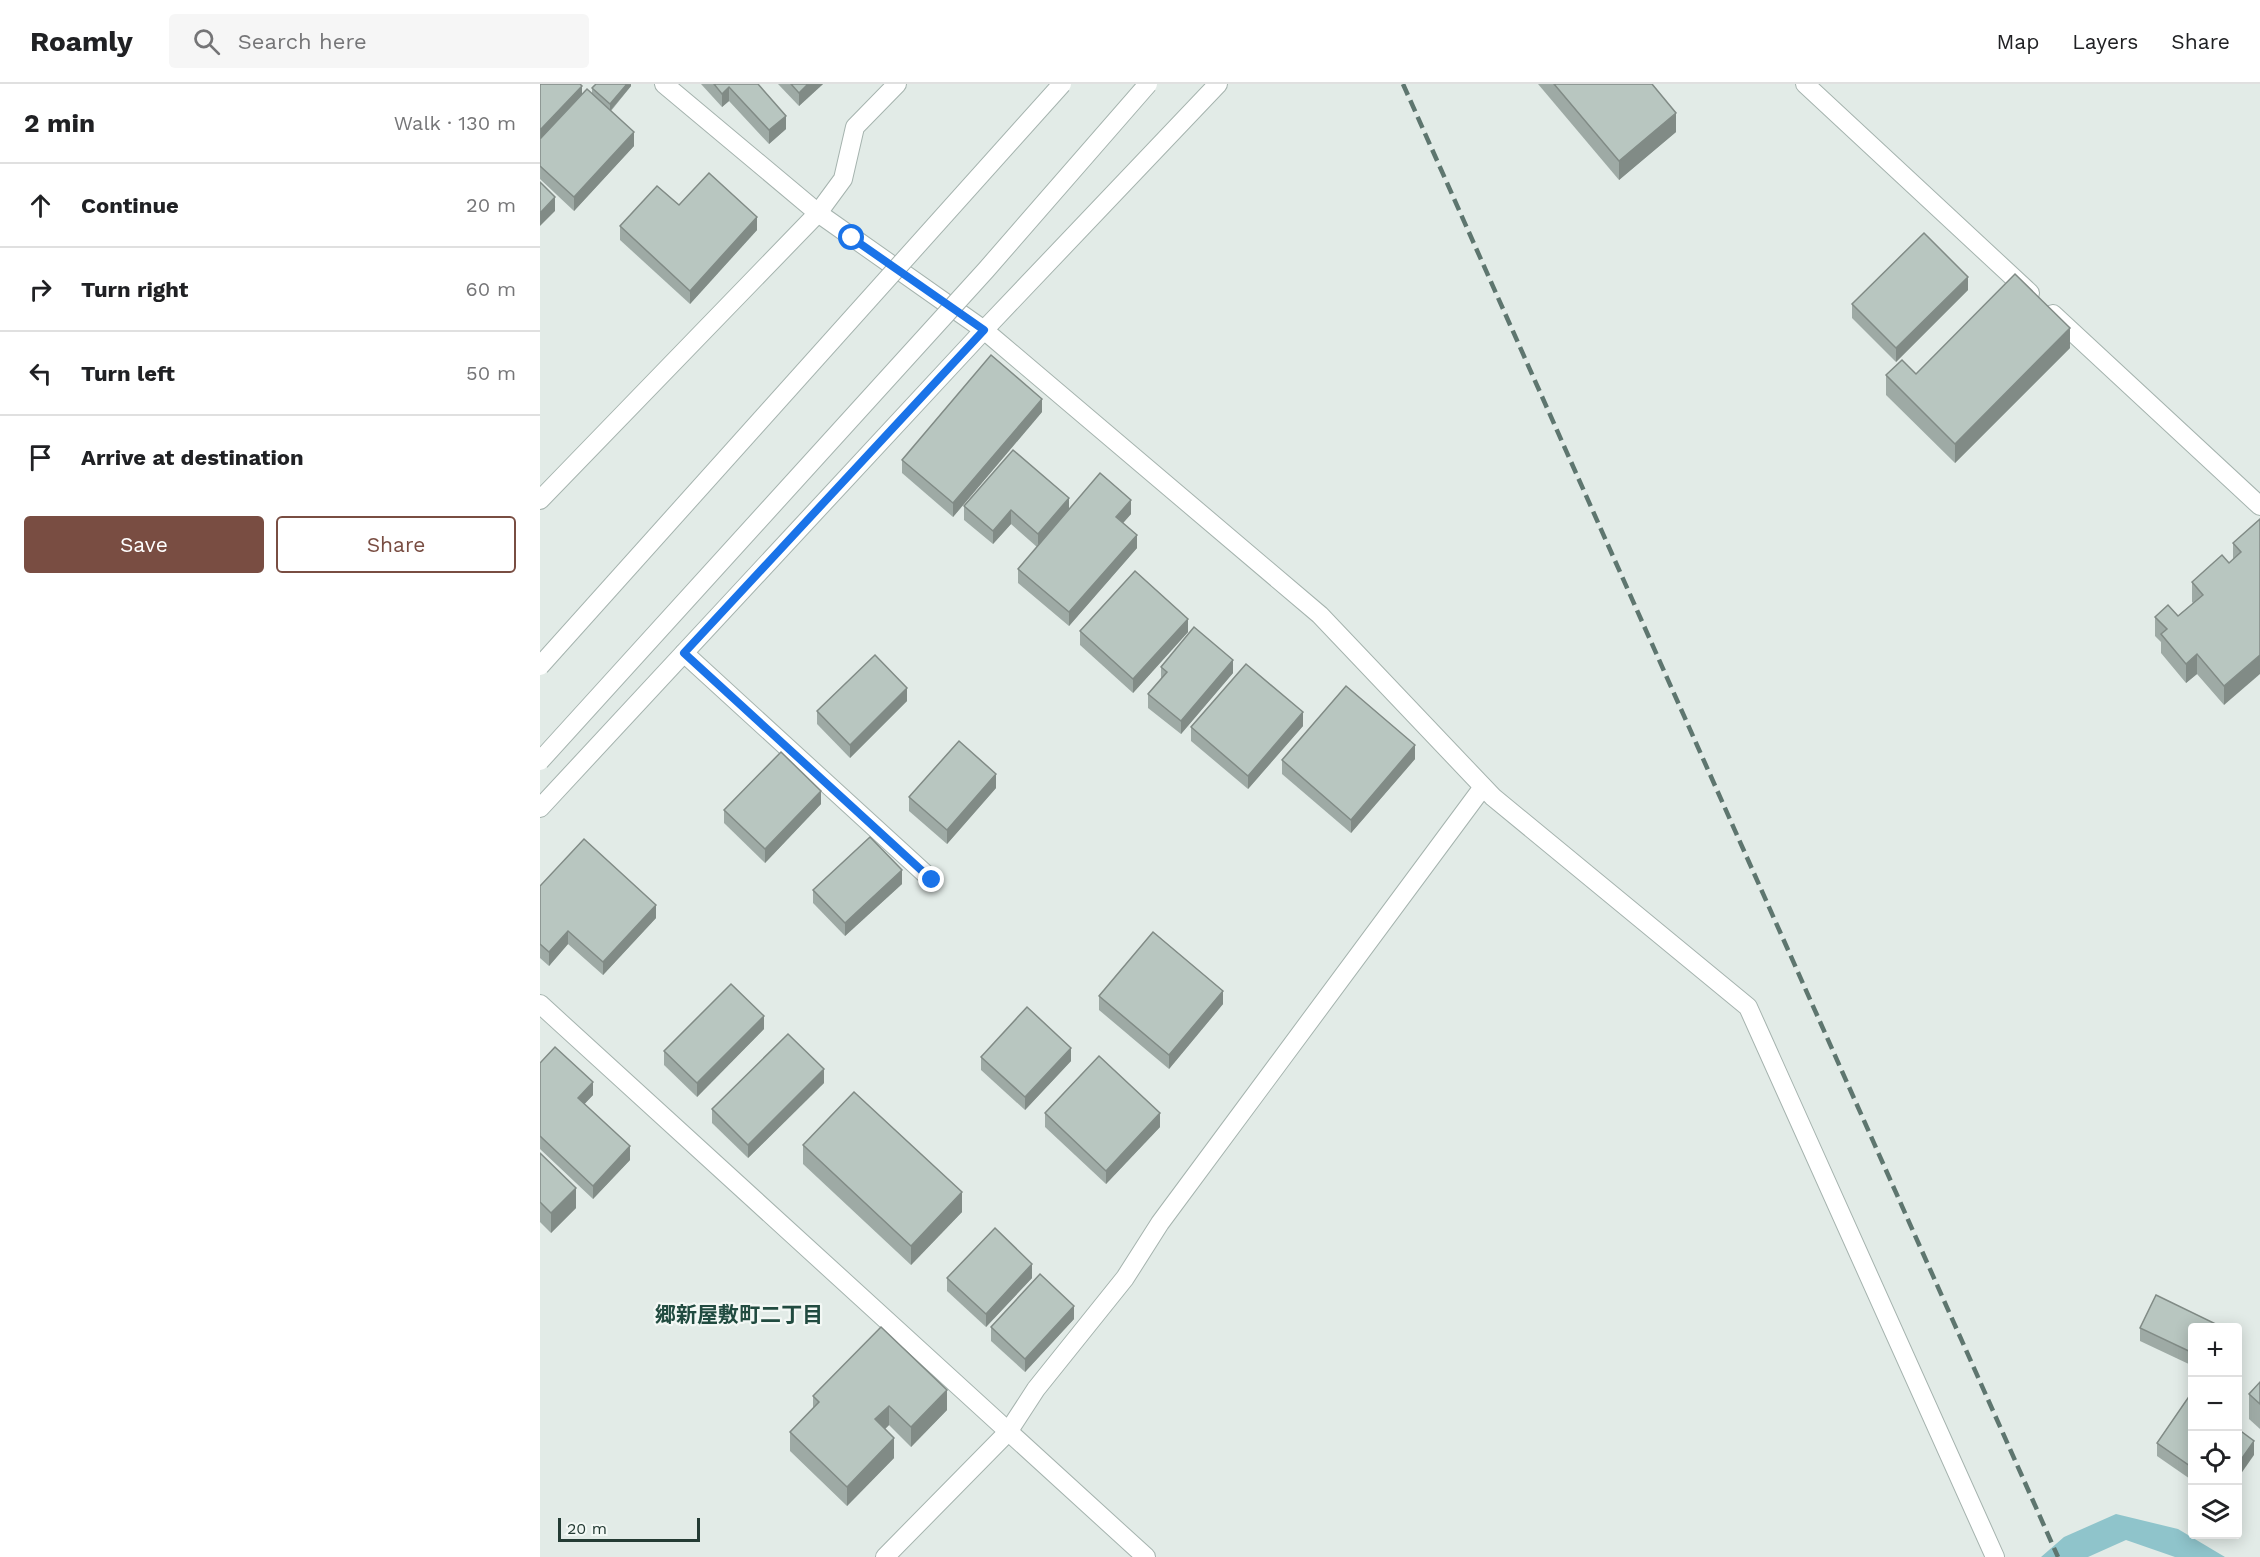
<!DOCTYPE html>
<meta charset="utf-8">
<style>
body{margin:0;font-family:"Work Sans","Noto Sans JP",sans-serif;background:#f6f6f6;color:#202124}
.controls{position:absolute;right:18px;bottom:18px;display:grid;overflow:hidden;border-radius:6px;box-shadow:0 3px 15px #0003}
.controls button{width:54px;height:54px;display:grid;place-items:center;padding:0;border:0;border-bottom:2px solid #e0e0e0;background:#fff;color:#202124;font:30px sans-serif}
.scale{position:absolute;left:18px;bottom:15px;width:142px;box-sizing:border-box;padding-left:6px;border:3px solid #243b34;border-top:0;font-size:16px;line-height:21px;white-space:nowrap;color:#243b34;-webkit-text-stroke:4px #f3f8f5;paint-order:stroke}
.stop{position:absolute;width:18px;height:18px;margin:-14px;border:4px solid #1a73e8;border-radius:50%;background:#fff}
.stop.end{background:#1a73e8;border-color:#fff;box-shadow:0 2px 6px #0008}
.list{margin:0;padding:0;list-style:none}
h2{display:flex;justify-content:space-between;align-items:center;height:78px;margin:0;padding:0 24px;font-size:26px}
h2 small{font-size:20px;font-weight:400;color:#757577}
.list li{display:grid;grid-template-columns:39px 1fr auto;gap:18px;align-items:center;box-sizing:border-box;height:84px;padding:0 24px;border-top:2px solid #e0e0e0}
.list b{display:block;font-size:22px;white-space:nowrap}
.list em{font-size:20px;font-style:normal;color:#757577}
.actions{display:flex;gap:12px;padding:18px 24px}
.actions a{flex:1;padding:14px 0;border:2px solid #794d42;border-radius:6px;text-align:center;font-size:21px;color:#794d42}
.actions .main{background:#794d42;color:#fff}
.icon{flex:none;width:33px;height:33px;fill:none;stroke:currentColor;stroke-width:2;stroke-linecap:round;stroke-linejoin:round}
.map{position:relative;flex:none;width:1720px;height:1473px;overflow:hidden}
header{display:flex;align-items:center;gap:36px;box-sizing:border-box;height:84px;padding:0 30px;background:#fff;border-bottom:2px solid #e0e0e0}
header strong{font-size:28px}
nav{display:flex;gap:33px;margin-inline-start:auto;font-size:21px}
.search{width:420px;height:54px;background:#f6f6f6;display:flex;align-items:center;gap:15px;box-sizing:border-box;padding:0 21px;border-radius:6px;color:#757577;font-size:22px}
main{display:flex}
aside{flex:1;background:#fff}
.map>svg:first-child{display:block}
</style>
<header>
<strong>Roamly</strong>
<div class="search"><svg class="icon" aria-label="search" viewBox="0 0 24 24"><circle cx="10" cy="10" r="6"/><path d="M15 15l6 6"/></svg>Search here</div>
<nav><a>Map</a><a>Layers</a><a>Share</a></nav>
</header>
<main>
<aside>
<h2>2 min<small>Walk · 130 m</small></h2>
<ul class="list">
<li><svg class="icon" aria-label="ahead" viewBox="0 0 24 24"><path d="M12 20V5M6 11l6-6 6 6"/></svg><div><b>Continue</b></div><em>20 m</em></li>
<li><svg class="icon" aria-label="right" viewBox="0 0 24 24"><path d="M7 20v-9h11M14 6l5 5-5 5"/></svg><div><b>Turn right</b></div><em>60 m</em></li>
<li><svg class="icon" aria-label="left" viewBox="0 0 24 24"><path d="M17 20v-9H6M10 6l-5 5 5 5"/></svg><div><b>Turn left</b></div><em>50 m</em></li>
<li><svg class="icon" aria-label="arrive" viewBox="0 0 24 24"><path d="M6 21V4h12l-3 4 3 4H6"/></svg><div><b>Arrive at destination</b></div></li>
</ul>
<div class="actions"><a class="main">Save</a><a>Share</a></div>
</aside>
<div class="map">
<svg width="1720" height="1473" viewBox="0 0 1720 1473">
<rect width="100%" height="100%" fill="#e2ebe7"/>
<path fill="#8fc4cb" d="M 1576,1430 L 1638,1445 L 1685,1473 L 1635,1473 L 1586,1456 L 1548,1473 L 1501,1473 L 1524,1453 Z"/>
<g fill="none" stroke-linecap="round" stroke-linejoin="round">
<defs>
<g id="minor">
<path d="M 124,0 L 278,129 L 444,246 L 780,531 L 953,713 L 1208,923 L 1455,1473"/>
<path d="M 1265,0 L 1490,209"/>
<path d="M 1513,230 L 1720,422"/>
<path d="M 0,416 L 278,129 L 303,95 L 315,43 L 357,0"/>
<path d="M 144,569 L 392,796"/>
<path d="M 0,724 L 444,246 L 678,0"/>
<path d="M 0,920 L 606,1473"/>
<path d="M 345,1473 L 468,1348 L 496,1305 L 585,1194 L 620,1139 L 943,703"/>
</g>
</defs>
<use href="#minor" stroke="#a5b3ae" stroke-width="20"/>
<use href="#minor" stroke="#fff" stroke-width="18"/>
<path stroke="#5e766f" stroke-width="4.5" stroke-dasharray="12 6" stroke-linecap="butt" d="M 863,0 L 1518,1473"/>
<defs>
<g id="tertiary-bridge">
<path d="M 0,582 L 522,0"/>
<path d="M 0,677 L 446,186 L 608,0"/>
</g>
</defs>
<use href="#tertiary-bridge" stroke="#a5b3ae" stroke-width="20" stroke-linecap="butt"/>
<use href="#tertiary-bridge" stroke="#fff" stroke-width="18"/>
</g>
<g fill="#9eaaa5">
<path d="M 0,0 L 42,11 L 52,9 L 52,4 L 91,0 L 91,2 L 71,27 L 94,62 L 34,127 L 0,95 Z"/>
<path d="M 161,0 L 218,0 L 246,45 L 229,60 L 189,17 L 182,23 Z"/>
<path d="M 238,0 L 283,0 L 259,22 Z"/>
<path d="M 998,0 L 1112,0 L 1136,48 L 1079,96 Z"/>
<path d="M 139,121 L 217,146 L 150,220 L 80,156 L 80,142 Z"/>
<path d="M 1428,206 L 1356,278 L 1312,234 L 1312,220 Z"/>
<path d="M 1530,264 L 1415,379 L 1346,311 L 1346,291 L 1376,290 Z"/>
<path d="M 502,328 L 413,433 L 362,389 L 362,376 Z"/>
<path d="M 424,422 L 529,425 L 591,430 L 583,439 L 597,464 L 529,542 L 478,499 L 478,485 L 497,463 L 471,440 L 453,460 L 424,436 Z"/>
<path d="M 1720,435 L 1684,621 L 1657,590 L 1646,599 L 1621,569 L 1621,558 L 1615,552 L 1615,533 L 1638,532 L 1653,519 L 1652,518 L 1652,498 L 1689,479 L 1693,476 L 1693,459 Z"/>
<path d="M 540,547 L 648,548 L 593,609 L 540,561 Z"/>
<path d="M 621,583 L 693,589 L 641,650 L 608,624 L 608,610 L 621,595 Z"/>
<path d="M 367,617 L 310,674 L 277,640 L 277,627 Z"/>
<path d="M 763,642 L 708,705 L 651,657 L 651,643 Z"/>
<path d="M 875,675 L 811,749 L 742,690 L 742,676 Z"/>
<path d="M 456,704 L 407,760 L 369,727 L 369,713 Z"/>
<path d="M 281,720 L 225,779 L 184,739 L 184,726 Z"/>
<path d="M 362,800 L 305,852 L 273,819 L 273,806 Z"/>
<path d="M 0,802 L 116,834 L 63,891 L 28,860 L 9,882 L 0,874 Z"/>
<path d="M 559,912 L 683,920 L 629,985 L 559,926 Z"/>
<path d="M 224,945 L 157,1013 L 124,981 L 124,967 Z"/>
<path d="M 441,973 L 531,977 L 485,1026 L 441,986 Z"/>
<path d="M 0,979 L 53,1011 L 44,1020 L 90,1076 L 53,1115 L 0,1065 Z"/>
<path d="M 284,999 L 208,1074 L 172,1039 L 172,1025 Z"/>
<path d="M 505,1029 L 620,1043 L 566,1100 L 505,1043 Z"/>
<path d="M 263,1061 L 422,1128 L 371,1181 L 263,1080 Z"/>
<path d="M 0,1069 L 36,1124 L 11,1149 L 0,1138 Z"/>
<path d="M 407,1194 L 492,1194 L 446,1243 L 407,1207 Z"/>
<path d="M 1616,1211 L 1680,1242 L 1680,1244 L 1653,1244 L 1653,1282 L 1600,1257 L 1600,1244 Z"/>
<path d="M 534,1235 L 485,1288 L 451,1257 L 451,1243 Z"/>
<path d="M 1720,1298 L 1720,1345 L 1709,1335 L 1709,1310 Z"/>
<path d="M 273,1312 L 407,1326 L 371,1363 L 349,1341 L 345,1345 L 354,1374 L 307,1422 L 250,1367 L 250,1348 L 273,1325 Z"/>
<path d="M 1653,1313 L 1653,1397 L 1617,1372 L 1617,1359 Z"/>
</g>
<g fill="#818b86">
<path d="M 87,0 L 91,0 L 91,2 L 70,27 L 70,20 Z"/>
<path d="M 268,0 L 283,0 L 259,22 L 259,9 Z"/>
<path d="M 42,2 L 42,15 L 0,59 L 0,46 Z"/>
<path d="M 189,3 L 189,17 L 182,23 L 182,10 Z"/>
<path d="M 1136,29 L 1136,48 L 1079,96 L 1079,77 Z"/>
<path d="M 246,32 L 246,45 L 229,60 L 229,46 Z"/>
<path d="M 94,48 L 94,62 L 34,127 L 34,113 Z"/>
<path d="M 15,113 L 15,127 L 0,142 L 0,129 Z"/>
<path d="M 217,133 L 217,146 L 150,220 L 150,207 Z"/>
<path d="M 1428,193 L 1428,206 L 1356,278 L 1356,264 Z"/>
<path d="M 1530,244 L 1530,264 L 1415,379 L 1415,360 Z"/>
<path d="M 502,315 L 502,328 L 413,433 L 413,419 Z"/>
<path d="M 529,414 L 529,428 L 498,463 L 498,450 Z"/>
<path d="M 591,416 L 591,430 L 576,447 L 576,433 Z"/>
<path d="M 471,426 L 471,440 L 453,460 L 453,447 Z"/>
<path d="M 597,451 L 597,464 L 529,542 L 529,528 Z"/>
<path d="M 648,535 L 648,548 L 593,609 L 593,595 Z"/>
<path d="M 1657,570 L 1657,590 L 1646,599 L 1646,580 Z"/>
<path d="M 1720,571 L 1720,590 L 1684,621 L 1684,602 Z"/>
<path d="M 693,576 L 693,589 L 641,650 L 641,637 Z"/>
<path d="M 367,604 L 367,617 L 310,674 L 310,661 Z"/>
<path d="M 763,628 L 763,642 L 708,705 L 708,692 Z"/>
<path d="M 875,661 L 875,675 L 811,749 L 811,736 Z"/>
<path d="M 456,690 L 456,704 L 407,760 L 407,746 Z"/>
<path d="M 281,707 L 281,720 L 225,779 L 225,765 Z"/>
<path d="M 362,786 L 362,800 L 305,852 L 305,839 Z"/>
<path d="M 116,821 L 116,834 L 63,891 L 63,878 Z"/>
<path d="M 28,847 L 28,860 L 9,882 L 9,868 Z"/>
<path d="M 683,907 L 683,920 L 629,985 L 629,971 Z"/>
<path d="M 224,932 L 224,945 L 157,1013 L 157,999 Z"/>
<path d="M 531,964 L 531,977 L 485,1026 L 485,1013 Z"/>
<path d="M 284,985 L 284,999 L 208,1074 L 208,1061 Z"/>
<path d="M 53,998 L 53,1011 L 38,1027 L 38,1014 Z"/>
<path d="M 620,1029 L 620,1043 L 566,1100 L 566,1087 Z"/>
<path d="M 90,1062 L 90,1076 L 53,1115 L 53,1102 Z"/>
<path d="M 36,1104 L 36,1124 L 11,1149 L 11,1129 Z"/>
<path d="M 422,1108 L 422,1128 L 371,1181 L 371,1162 Z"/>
<path d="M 492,1180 L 492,1194 L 446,1243 L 446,1230 Z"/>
<path d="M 534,1222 L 534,1235 L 485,1288 L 485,1275 Z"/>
<path d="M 407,1306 L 407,1326 L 371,1363 L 371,1343 Z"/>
<path d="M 349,1322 L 349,1341 L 335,1355 L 335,1335 Z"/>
<path d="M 354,1354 L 354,1374 L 307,1422 L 307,1403 Z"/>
<path d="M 1714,1357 L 1714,1371 L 1698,1394 L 1698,1380 Z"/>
</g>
<g fill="#b8c6c0" stroke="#818b86" stroke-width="1.5">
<path d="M 0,0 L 40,0 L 42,2 L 0,46 Z"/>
<path d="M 56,0 L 87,0 L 70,20 L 52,4 Z"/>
<path d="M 174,0 L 218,0 L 246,32 L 229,46 L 189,3 L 182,10 Z"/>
<path d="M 251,0 L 268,0 L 259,9 Z"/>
<path d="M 1014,0 L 1112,0 L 1136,29 L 1079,77 Z"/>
<path d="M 47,5 L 94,48 L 34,113 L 0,82 L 0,55 Z"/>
<path d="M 169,89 L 217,133 L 150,207 L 80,142 L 117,102 L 139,121 Z"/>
<path d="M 0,98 L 15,113 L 0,129 Z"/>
<path d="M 1384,149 L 1428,193 L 1356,264 L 1312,220 Z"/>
<path d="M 1475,190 L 1530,244 L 1415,360 L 1346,291 L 1362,276 L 1376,290 Z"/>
<path d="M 451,271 L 502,315 L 413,419 L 362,376 Z"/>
<path d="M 473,366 L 529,414 L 498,450 L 471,426 L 453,447 L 424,422 Z"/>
<path d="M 560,389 L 591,416 L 576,433 L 597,451 L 529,528 L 478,485 Z"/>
<path d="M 1720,435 L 1720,571 L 1684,602 L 1657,570 L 1646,580 L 1621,550 L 1627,545 L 1615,533 L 1628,521 L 1638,532 L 1663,511 L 1652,498 L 1682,471 L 1689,479 L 1701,468 L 1693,459 Z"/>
<path d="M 595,487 L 648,535 L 593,595 L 540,547 Z"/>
<path d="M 654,543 L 693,576 L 641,637 L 608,610 L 627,588 L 621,583 Z"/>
<path d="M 335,571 L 367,604 L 310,661 L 277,627 Z"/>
<path d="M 706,580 L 763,628 L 708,692 L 651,643 Z"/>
<path d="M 806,602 L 875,661 L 811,736 L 742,676 Z"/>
<path d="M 419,657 L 456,690 L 407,746 L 369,713 Z"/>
<path d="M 241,668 L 281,707 L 225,765 L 184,726 Z"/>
<path d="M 330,753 L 362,786 L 305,839 L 273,806 Z"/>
<path d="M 44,755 L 116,821 L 63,878 L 28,847 L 9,868 L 0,860 L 0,802 Z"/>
<path d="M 613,848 L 683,907 L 629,971 L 559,912 Z"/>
<path d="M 191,900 L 224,932 L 157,999 L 124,967 Z"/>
<path d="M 487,923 L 531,964 L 485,1013 L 441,973 Z"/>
<path d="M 248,950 L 284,985 L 208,1061 L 172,1025 Z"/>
<path d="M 15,963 L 53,998 L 38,1014 L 90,1062 L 53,1102 L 0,1052 L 0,979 Z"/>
<path d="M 559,972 L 620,1029 L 566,1087 L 505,1029 Z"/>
<path d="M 314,1008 L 422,1108 L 371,1162 L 263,1061 Z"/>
<path d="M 0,1069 L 36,1104 L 11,1129 L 0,1118 Z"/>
<path d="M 455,1144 L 492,1180 L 446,1230 L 407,1194 Z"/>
<path d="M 500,1190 L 534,1222 L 485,1275 L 451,1243 Z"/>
<path d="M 1616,1211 L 1680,1242 L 1679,1244 L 1653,1244 L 1653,1269 L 1600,1244 Z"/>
<path d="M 341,1243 L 407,1306 L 371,1343 L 349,1322 L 335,1335 L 354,1354 L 307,1403 L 250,1348 L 279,1318 L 273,1312 Z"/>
<path d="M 1720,1298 L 1720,1320 L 1709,1310 Z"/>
<path d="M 1650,1311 L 1653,1313 L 1653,1384 L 1617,1359 Z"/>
<path d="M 1698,1345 L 1714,1357 L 1698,1380 Z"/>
</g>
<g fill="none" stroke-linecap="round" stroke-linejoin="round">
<path stroke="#1a73e8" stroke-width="8" d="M 312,154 L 444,246 L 144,569 L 392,796"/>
</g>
<g text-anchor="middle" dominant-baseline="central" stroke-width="4.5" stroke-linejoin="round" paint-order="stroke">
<g font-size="21" font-weight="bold" fill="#214b40" stroke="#f3f8f5">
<text x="199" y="1230">郷新屋敷町二丁目</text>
</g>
</g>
</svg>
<div class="controls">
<button>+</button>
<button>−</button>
<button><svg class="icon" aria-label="locate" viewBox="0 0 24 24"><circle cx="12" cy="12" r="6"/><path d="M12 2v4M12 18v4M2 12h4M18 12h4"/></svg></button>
<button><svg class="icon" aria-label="layers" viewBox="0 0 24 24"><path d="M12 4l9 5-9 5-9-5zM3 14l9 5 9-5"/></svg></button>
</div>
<div class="scale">20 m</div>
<div class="stop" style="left:312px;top:154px"></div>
<div class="stop end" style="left:392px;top:796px"></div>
</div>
</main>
